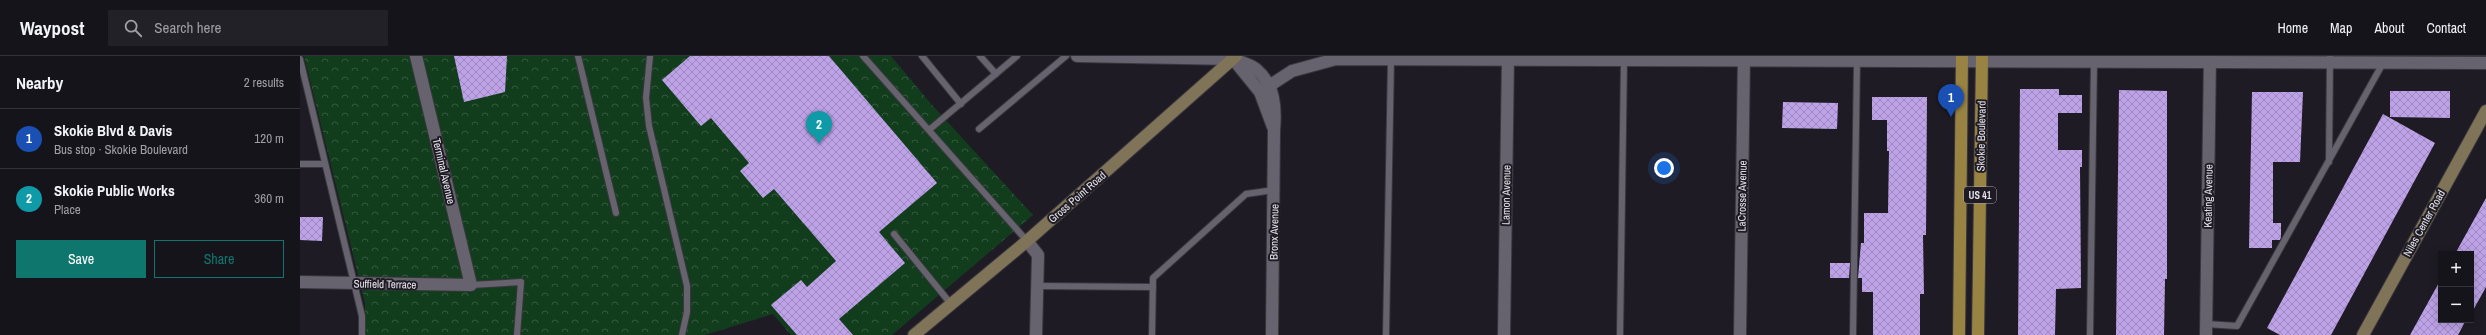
<!DOCTYPE html>
<meta charset="utf-8">
<style>
body{margin:0;font-family:"Archivo Narrow",sans-serif;background:#232128;color:#f1f3f6}
.controls{position:absolute;right:12px;bottom:12px;display:grid;overflow:hidden;border-radius:0px;box-shadow:0 2px 10px #0003}
.controls button{width:36px;height:36px;display:grid;place-items:center;padding:0;border:0;border-bottom:1px solid #35333a;background:#16141b;color:#f1f3f6;font:20px sans-serif}
.you{position:absolute;left:1364px;top:112px;width:14px;height:14px;margin:-10px;border:3px solid #fff;border-radius:50%;background:#1a73e8;box-shadow:0 0 0 6px #1a73e833}
.badge{display:grid;place-items:center;width:26px;height:26px;border-radius:50%;background:#0f766e;color:#fff;font-size:13px;font-weight:700}
.pin{position:absolute;translate:-50% -33px;filter:drop-shadow(0 1px 2px #0008)}
.pin::after{content:'';position:absolute;top:21px;width:14px;height:12px;background:inherit;clip-path:polygon(0 0,100% 0,50% 100%)}
.list{margin:0;padding:0;list-style:none}
h2{display:flex;justify-content:space-between;align-items:center;height:52px;margin:0;padding:0 16px;font-size:17px}
h2 small{font-size:13px;font-weight:400;color:#9e9ea3}
.list li{display:grid;grid-template-columns:26px 1fr auto;gap:12px;align-items:center;box-sizing:border-box;height:60px;padding:0 16px;border-top:1px solid #35333a}
.list b{display:block;font-size:15px;white-space:nowrap}
.list p{margin:0;font-size:13px;white-space:nowrap;color:#9e9ea3}
.list em{font-size:13px;font-style:normal;color:#9e9ea3}
.actions{display:flex;gap:8px;padding:12px 16px}
.actions a{flex:1;padding:9px 0;border:1px solid #0f766e;border-radius:0px;text-align:center;font-size:14px;color:#0f766e}
.actions .main{background:#0f766e;color:#fff}
.icon{flex:none;width:22px;height:22px;fill:none;stroke:currentColor;stroke-width:2;stroke-linecap:round;stroke-linejoin:round}
.map{position:relative;flex:none;width:2186px;height:279px;overflow:hidden}
header{display:flex;align-items:center;gap:24px;box-sizing:border-box;height:56px;padding:0 20px;background:#16141b;border-bottom:1px solid #35333a}
header strong{font-size:19px}
nav{display:flex;gap:22px;margin-inline-start:auto;font-size:14px}
.search{width:280px;height:36px;background:#232128;display:flex;align-items:center;gap:10px;box-sizing:border-box;padding:0 14px;border-radius:0px;color:#9e9ea3;font-size:15px}
main{display:flex}
aside{flex:1;background:#16141b}
.map>svg:first-child{display:block}
</style>
<header>
<strong>Waypost</strong>
<div class="search"><svg class="icon" aria-label="search" viewBox="0 0 24 24"><circle cx="10" cy="10" r="6"/><path d="M15 15l6 6"/></svg>Search here</div>
<nav><a>Home</a><a>Map</a><a>About</a><a>Contact</a></nav>
</header>
<main>
<aside>
<h2>Nearby<small>2 results</small></h2>
<ul class="list">
<li><span class="badge" style="background:#1a4fb4">1</span><div><b>Skokie Blvd &amp; Davis</b><p>Bus stop · Skokie Boulevard</p></div><em>120 m</em></li>
<li><span class="badge" style="background:#0f9aa8">2</span><div><b>Skokie Public Works</b><p>Place</p></div><em>360 m</em></li>
</ul>
<div class="actions"><a class="main">Save</a><a>Share</a></div>
</aside>
<div class="map">
<svg width="2186" height="279" viewBox="0 0 2186 279">
<defs>
<pattern id="forest-crowns" width="20" height="18" patternUnits="userSpaceOnUse"><rect width="20" height="18" fill="#113d1d"/><path d="M2 6a3 3 0 1 1 6 0M12 15a3 3 0 1 1 6 0" fill="none" stroke="#34593e"/></pattern>
<pattern id="building-cross-hatch" width="8" height="8" patternUnits="userSpaceOnUse"><rect width="8" height="8" fill="#bda2e8"/><path d="M0 0l8 8M0 8l8-8" fill="none" stroke="#9f8ac0"/></pattern>
</defs>
<rect width="100%" height="100%" fill="#1e1b24"/>
<path fill="url(#forest-crowns)" d="M 4,0 L 591,0 L 632,49 L 733,159 L 592,279 L 491,279 L 473,258 L 405,279 L 65,279 L 65,247 Z"/>
<g fill="url(#building-cross-hatch)">
<path d="M 154,0 L 207,0 L 205,36 L 164,46 Z"/>
<path d="M 390,0 L 529,0 L 637,127 L 579,176 L 605,207 L 539,263 L 553,279 L 497,279 L 471,249 L 501,224 L 507,231 L 536,205 L 474,133 L 463,142 L 440,115 L 449,107 L 411,62 L 401,70 L 362,24 Z"/>
<path d="M 1720,33 L 1759,33 L 1759,39 L 1782,39 L 1782,57 L 1758,57 L 1758,94 L 1782,94 L 1782,111 L 1780,111 L 1781,232 L 1756,233 L 1755,279 L 1718,279 Z"/>
<path d="M 1819,34 L 1867,35 L 1867,223 L 1865,223 L 1864,279 L 1816,279 Z"/>
<path d="M 2090,35 L 2150,35 L 2150,62 L 2090,61 Z"/>
<path d="M 1952,36 L 2003,36 L 2000,106 L 1973,106 L 1973,167 L 1981,167 L 1981,181 L 1980,184 L 1972,184 L 1972,192 L 1949,192 Z"/>
<path d="M 1572,41 L 1627,41 L 1626,179 L 1623,179 L 1624,238 L 1620,238 L 1620,279 L 1573,279 L 1573,236 L 1562,236 L 1562,222 L 1558,222 L 1561,187 L 1564,187 L 1564,157 L 1588,157 L 1589,95 L 1587,95 L 1587,64 L 1572,64 Z"/>
<path d="M 1483,46 L 1538,47 L 1537,73 L 1482,72 Z"/>
<path d="M 2083,58 L 2135,87 L 2031,279 L 1980,279 L 1967,272 Z"/>
<path d="M 2186,142 L 2186,231 L 2171,258 L 2171,198 L 2155,198 Z"/>
<path d="M 0,161 L 23,161 L 22,185 L 0,184 Z"/>
<path d="M 1530,207 L 1550,207 L 1549,222 L 1530,222 Z"/>
<path d="M 2141,223 L 2141,264 L 2166,264 L 2158,279 L 2110,279 Z"/>
</g>
<g fill="none" stroke-linecap="round" stroke-linejoin="round">
<defs>
<g id="service">
<path d="M 278,0 L 316,157"/>
<path d="M 350,0 L 346,42 L 349,70 L 387,230 L 387,256 L 382,279"/>
<path d="M 563,0 L 727,185"/>
<path d="M 622,0 L 661,48"/>
<path d="M 680,0 L 696,18"/>
<path d="M 0,3 L 62,260 L 62,279"/>
<path d="M 679,73 L 766,0"/>
<path d="M 629,74 L 717,0"/>
<path d="M 2029,106 L 2030,0"/>
<path d="M 0,108 L 25,108"/>
<path d="M 594,178 L 651,248"/>
<path d="M 171,229 L 221,226 L 217,279"/>
<path d="M 737,230 L 853,231"/>
<path d="M 1906,268 L 1937,270 L 2083,7"/>
<path d="M 852,279 L 853,222 L 946,138 L 974,134"/>
<path d="M 1086,279 L 1091,3"/>
<path d="M 1320,279 L 1324,4"/>
<path d="M 1553,279 L 1557,4"/>
<path d="M 1790,279 L 1794,5"/>
</g>
<g id="minor">
<path d="M 777,0 L 933,3 C 940,6 950,8 956,13 C 975,29 976,52 974,74 L 972,279"/>
<path d="M 934,4 L 960,36 L 973,71"/>
<path d="M 969,30 L 992,15 L 1036,3 L 2186,7"/>
<path d="M 727,185 L 738,199 L 736,279"/>
<path d="M 0,226 L 171,229 L 116,0"/>
<path d="M 1204,279 L 1208,0"/>
<path d="M 1440,279 L 1444,0"/>
<path d="M 1906,279 L 1910,0"/>
</g>
<g id="secondary">
<path d="M 614,279 L 727,185 L 936,0"/>
<path d="M 2063,279 L 2186,55"/>
</g>
<g id="primary">
<path d="M 1659,279 L 1662,0"/>
<path d="M 1678,279 L 1682,0"/>
</g>
</defs>
<use href="#service" stroke="#39373e" stroke-width="8"/>
<use href="#minor" stroke="#39373e" stroke-width="14"/>
<use href="#secondary" stroke="#39373e" stroke-width="14"/>
<use href="#primary" stroke="#39373e" stroke-width="14"/>
<use href="#service" stroke="#67636e" stroke-width="6"/>
<use href="#minor" stroke="#67636e" stroke-width="12"/>
<use href="#secondary" stroke="#7f7358" stroke-width="12"/>
<use href="#primary" stroke="#988343" stroke-width="12"/>
</g>
<g text-anchor="middle" dominant-baseline="central" stroke-width="4" stroke-linejoin="round" paint-order="stroke">
<rect fill="#1e1b24" stroke="#aaa8af" stroke-width="1" x="1664" y="131" width="32" height="16" rx="3"/>
<g font-size="10" font-weight="bold" fill="#e6e4ea">
<text x="1680" y="139">US 41</text>
</g>
<g font-size="11" fill="#e6e4ea" stroke="#1e1b24">
<text transform="translate(1681 80) rotate(-89)">Skokie Boulevard</text>
<text transform="translate(144 115) rotate(77)">Terminal Avenue</text>
<text transform="translate(1206 139) rotate(-89)">Lamon Avenue</text>
<text transform="translate(1442 140) rotate(-89)">LaCrosse Avenue</text>
<text transform="translate(1908 140) rotate(-89)">Keating Avenue</text>
<text transform="translate(777 141) rotate(-41)">Gross Point Road</text>
<text transform="translate(2124 167) rotate(-61)">Niles Center Road</text>
<text transform="translate(974 176) rotate(-89)">Bronx Avenue</text>
<text transform="translate(85 228) rotate(1)">Suffield Terrace</text>
</g>
</g>
</svg>
<div class="controls">
<button>+</button>
<button>−</button>
</div>
<div class="you"></div>
<div class="pin badge" style="left:1651px;top:61px;background:#1a4fb4">1</div>
<div class="pin badge" style="left:519px;top:88px;background:#0f9aa8">2</div>
</div>
</main>
